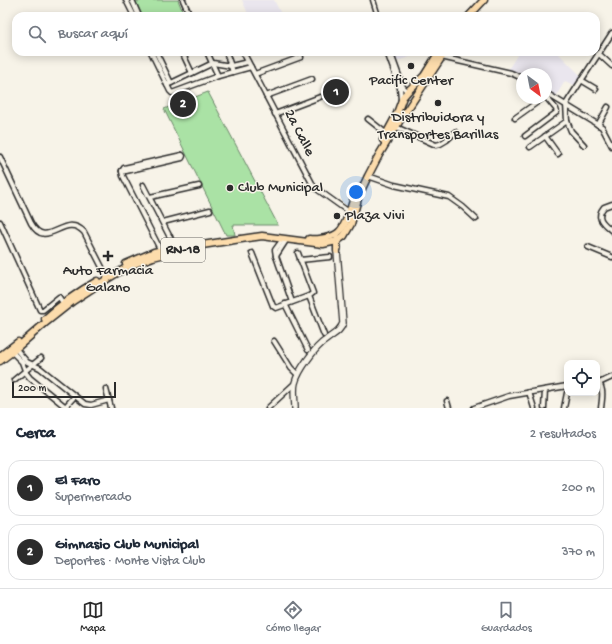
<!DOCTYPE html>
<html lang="es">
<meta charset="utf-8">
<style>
body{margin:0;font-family:"Gochi Hand",sans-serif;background:#f2f2f3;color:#1f2937}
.controls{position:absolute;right:12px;bottom:12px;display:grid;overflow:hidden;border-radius:8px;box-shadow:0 2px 10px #0003}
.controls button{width:36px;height:36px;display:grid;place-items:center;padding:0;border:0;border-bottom:1px solid #e0e1e3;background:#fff;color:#1f2937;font:20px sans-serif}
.compass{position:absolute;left:516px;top:68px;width:36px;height:36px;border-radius:50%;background:#fff;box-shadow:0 2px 10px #0003;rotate:148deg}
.scale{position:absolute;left:12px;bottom:10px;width:104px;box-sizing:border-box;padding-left:4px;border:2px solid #2b2b2b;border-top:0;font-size:11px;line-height:14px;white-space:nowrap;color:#2b2b2b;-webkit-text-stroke:3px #f7f3e8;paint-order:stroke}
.you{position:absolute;left:356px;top:192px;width:14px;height:14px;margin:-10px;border:3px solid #fff;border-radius:50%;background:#1a73e8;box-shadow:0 0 0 6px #1a73e833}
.badge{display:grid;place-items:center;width:26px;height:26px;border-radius:50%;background:#2b2b2b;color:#fff;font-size:13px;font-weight:700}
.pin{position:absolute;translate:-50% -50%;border:2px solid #fff;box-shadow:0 1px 4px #0006}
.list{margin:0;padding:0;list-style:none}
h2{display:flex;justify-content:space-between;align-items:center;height:52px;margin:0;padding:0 16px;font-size:17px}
h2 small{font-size:13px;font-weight:400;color:#747a83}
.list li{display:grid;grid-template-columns:26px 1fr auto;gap:12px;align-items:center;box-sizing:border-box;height:56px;margin:0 8px 8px;padding:0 8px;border:1px solid #e0e1e3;border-radius:12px}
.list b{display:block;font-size:15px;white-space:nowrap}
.list p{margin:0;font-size:13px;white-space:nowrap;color:#747a83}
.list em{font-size:13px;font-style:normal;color:#747a83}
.icon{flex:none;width:22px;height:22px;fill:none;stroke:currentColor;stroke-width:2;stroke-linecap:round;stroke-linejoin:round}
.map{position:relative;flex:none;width:612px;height:408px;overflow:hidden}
.search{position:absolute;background:#fff;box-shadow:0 2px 10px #0003;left:12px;right:12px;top:12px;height:44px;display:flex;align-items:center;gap:10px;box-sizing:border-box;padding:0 14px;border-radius:12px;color:#747a83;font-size:15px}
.sheet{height:180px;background:#fff}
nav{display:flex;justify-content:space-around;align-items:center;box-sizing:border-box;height:56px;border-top:1px solid #e0e1e3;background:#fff;font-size:11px;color:#747a83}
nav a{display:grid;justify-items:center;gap:2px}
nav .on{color:#2b2b2b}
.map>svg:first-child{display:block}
</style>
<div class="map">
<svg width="612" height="408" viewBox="0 0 612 408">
<rect width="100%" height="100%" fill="#f7f3e8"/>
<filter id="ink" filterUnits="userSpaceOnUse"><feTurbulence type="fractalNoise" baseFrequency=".025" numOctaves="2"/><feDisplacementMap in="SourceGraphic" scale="8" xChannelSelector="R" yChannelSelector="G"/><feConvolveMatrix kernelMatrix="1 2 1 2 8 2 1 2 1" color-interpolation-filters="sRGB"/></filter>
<g filter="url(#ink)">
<g fill="#eae6ee">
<path d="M 242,0 L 274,0 L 282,16 L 249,16 Z"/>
<path d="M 394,52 L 422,52 L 422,53 L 397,61 Z"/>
<path d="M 519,52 L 557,52 L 581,76 L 574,85 L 565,81 L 555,98 L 546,91 L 546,74 L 522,74 L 522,75 L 506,73 Z"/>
</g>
<g fill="#aae2a5" stroke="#6a8668">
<path d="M 137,0 L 138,2 L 142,0 L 178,0 L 183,12 L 175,16 L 139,16 L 132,2 Z"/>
<path d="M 208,92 L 278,225 L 233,225 L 235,235 L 226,235 L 164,109 Z"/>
</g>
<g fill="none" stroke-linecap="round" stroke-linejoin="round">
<defs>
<g id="street">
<path d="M 126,0 L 134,16"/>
<path d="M 132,0 L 139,16"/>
<path d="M 183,0 L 190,16"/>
<path d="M 373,0 L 378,16"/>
<path d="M 151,52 L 170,91 L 172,93 L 218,76 L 251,67"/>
<path d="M 156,52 L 171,83"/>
<path d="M 182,52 L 192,73"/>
<path d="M 207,52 L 218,76"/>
<path d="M 226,52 L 233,72"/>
<path d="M 243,52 L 314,187 L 349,212"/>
<path d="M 387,52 L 400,88 L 401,100"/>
<path d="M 598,53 L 612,66"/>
<path d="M 391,54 L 403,87 L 405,89 L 408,91"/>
<path d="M 441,57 L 511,73 L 522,78"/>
<path d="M 255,74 L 301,57"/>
<path d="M 581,80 L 596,89"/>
<path d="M 167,85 L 213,63 L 231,66 L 248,62"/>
<path d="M 546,93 L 602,127 L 612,146"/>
<path d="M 266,96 L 312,79"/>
<path d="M 275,114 L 320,97"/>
<path d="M 515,118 L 543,98"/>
<path d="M 368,119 L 387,134"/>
<path d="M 598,125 L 608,107"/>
<path d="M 396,127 L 436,145 C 444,144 450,137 455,132"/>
<path d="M 525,136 L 557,112 L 556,109 L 546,97"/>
<path d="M 545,136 L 558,154"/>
<path d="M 584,145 L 571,131 L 567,121 L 566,104 L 612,33"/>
<path d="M 530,147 L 567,121"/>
<path d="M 0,157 L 31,223 C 47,252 64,211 84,232 L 106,275"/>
<path d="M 122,171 L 123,176 L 161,251"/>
<path d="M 122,171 L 126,171 L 182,158 L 183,156 L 182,155"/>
<path d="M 122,171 L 124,168 L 182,155"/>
<path d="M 368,176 L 394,185 L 449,197 L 463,207 L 476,219"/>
<path d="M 143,185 L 175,247"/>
<path d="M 150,197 L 199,186"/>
<path d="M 612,204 L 604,207 C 595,218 603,223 612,231"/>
<path d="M 0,222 L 40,310 L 43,310 L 59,297 L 63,303"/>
<path d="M 163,222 L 210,210"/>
<path d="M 170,237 L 169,242 L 171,248"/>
<path d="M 283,239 L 275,250 L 276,256 L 292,302"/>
<path d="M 588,247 L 612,257"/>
<path d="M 252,253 L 273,306 L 276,308 L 309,296 L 313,293 L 298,253"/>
<path d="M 276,256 L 287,239"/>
<path d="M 300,260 L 330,257"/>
<path d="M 309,296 L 324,335"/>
<path d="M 285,304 L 308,350"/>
<path d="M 274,341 L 291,368 L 298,375"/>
<path d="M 16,349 L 27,362 L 40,368 L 85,404 L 91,405 L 109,400"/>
<path d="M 12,352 L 22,362 L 26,373 L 30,378 L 67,408"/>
<path d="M 14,380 L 41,358"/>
<path d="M 597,382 L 599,383 L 612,377"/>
<path d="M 599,383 C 604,390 602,399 601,408"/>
<path d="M 106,389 L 111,408"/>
<path d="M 529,392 L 534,408"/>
<path d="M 447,401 L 449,408"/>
<path d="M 66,406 L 75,396"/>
<path d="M 268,408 L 294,384"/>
<path d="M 474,408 L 509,396 L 567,386"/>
<path d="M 544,408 L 545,390"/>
<path d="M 564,408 L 567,393"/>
</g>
<path id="secondary" d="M 295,408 C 295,401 293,390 295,383 C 298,371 315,347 326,340 C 333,334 340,332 343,323 L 337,251 L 338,248"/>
<g id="primary">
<path d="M 469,16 L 484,0"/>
<path d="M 383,140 L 396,116 L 403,97 L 408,91 L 424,76 L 439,52"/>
<path d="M 309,239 C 315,240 319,239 325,238 C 330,237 335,236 339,232 C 347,225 351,205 355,195"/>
<path d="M 337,251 L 337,241 L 338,238"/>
<path d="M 126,264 L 154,252 L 189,244"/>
<path d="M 45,319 C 61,304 78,292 97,281"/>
<path d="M 0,356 L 18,342"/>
<path d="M 0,361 L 12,352 L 44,324 L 73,301 L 99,284 L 129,266 L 153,257 L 202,245 L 241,239 L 262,236 L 323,244 L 337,241 L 344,236 L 351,224 L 359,195 L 368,176 L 379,155 L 402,117 L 409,107 L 445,52"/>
</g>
</defs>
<use href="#street" stroke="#2b2b2b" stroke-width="7"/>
<use href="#secondary" stroke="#2b2b2b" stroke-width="8"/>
<use href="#primary" stroke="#2b2b2b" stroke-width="9"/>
<use href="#street" stroke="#f7f3e8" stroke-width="4"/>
<use href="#secondary" stroke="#f7f3e8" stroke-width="5.5"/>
<use href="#primary" stroke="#fcdcac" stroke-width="6"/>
</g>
</g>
<g fill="#2b2b2b" stroke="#f7f3e8" stroke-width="1.5">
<circle cx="411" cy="66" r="4"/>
<circle cx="438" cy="103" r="4"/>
<circle cx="230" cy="188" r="4"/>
<circle cx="337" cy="216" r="4"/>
<path d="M106 250h4v4h4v4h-4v4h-4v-4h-4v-4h4z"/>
</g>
<g text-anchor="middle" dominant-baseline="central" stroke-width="3" stroke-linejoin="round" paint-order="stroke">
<rect fill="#f7f3e8" stroke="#686764" stroke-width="1" x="161" y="238" width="44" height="24" rx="3"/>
<g font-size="14" font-weight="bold" fill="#2b2b2b">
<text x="183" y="250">RN-18</text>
</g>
<g font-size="15" fill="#2b2b2b" stroke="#f7f3e8">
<text x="411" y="81">Pacific Center</text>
<text x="438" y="118">Distribuidora y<tspan x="438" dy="17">Transportes Barillas</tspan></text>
<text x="238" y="188" text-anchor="start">Club Municipal</text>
<text x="345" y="216" text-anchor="start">Plaza Vivi</text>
<text x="108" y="271">Auto Farmacia<tspan x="108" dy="17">Galano</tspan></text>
</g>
<g font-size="15" fill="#2b2b2b" stroke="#f7f3e8">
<text transform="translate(299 133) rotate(63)">2a Calle</text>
</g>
</g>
</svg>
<div class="controls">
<button><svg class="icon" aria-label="locate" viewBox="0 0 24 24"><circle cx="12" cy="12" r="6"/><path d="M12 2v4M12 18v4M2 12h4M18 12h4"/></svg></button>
</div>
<svg class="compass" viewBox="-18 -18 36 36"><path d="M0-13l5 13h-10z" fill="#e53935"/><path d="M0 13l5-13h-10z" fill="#747a83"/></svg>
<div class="scale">200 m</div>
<div class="you"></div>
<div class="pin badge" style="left:336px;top:92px">1</div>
<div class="pin badge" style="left:183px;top:104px">2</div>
<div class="search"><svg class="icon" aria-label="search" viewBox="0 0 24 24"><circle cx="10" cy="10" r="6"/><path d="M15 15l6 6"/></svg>Buscar aquí</div>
</div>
<section class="sheet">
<h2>Cerca<small>2 resultados</small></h2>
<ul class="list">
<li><span class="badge">1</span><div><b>El Faro</b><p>Supermercado</p></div><em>200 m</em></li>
<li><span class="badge">2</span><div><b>Gimnasio Club Municipal</b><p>Deportes · Monte Vista Club</p></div><em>370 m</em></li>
</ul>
</section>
<nav>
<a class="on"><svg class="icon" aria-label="map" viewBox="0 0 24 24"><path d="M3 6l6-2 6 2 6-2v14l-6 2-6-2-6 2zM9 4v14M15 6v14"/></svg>Mapa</a>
<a><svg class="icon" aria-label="directions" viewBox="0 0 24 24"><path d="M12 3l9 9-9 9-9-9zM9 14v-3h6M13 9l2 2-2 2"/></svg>Cómo llegar</a>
<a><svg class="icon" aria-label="saved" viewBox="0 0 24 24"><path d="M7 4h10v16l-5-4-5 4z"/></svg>Guardados</a>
</nav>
